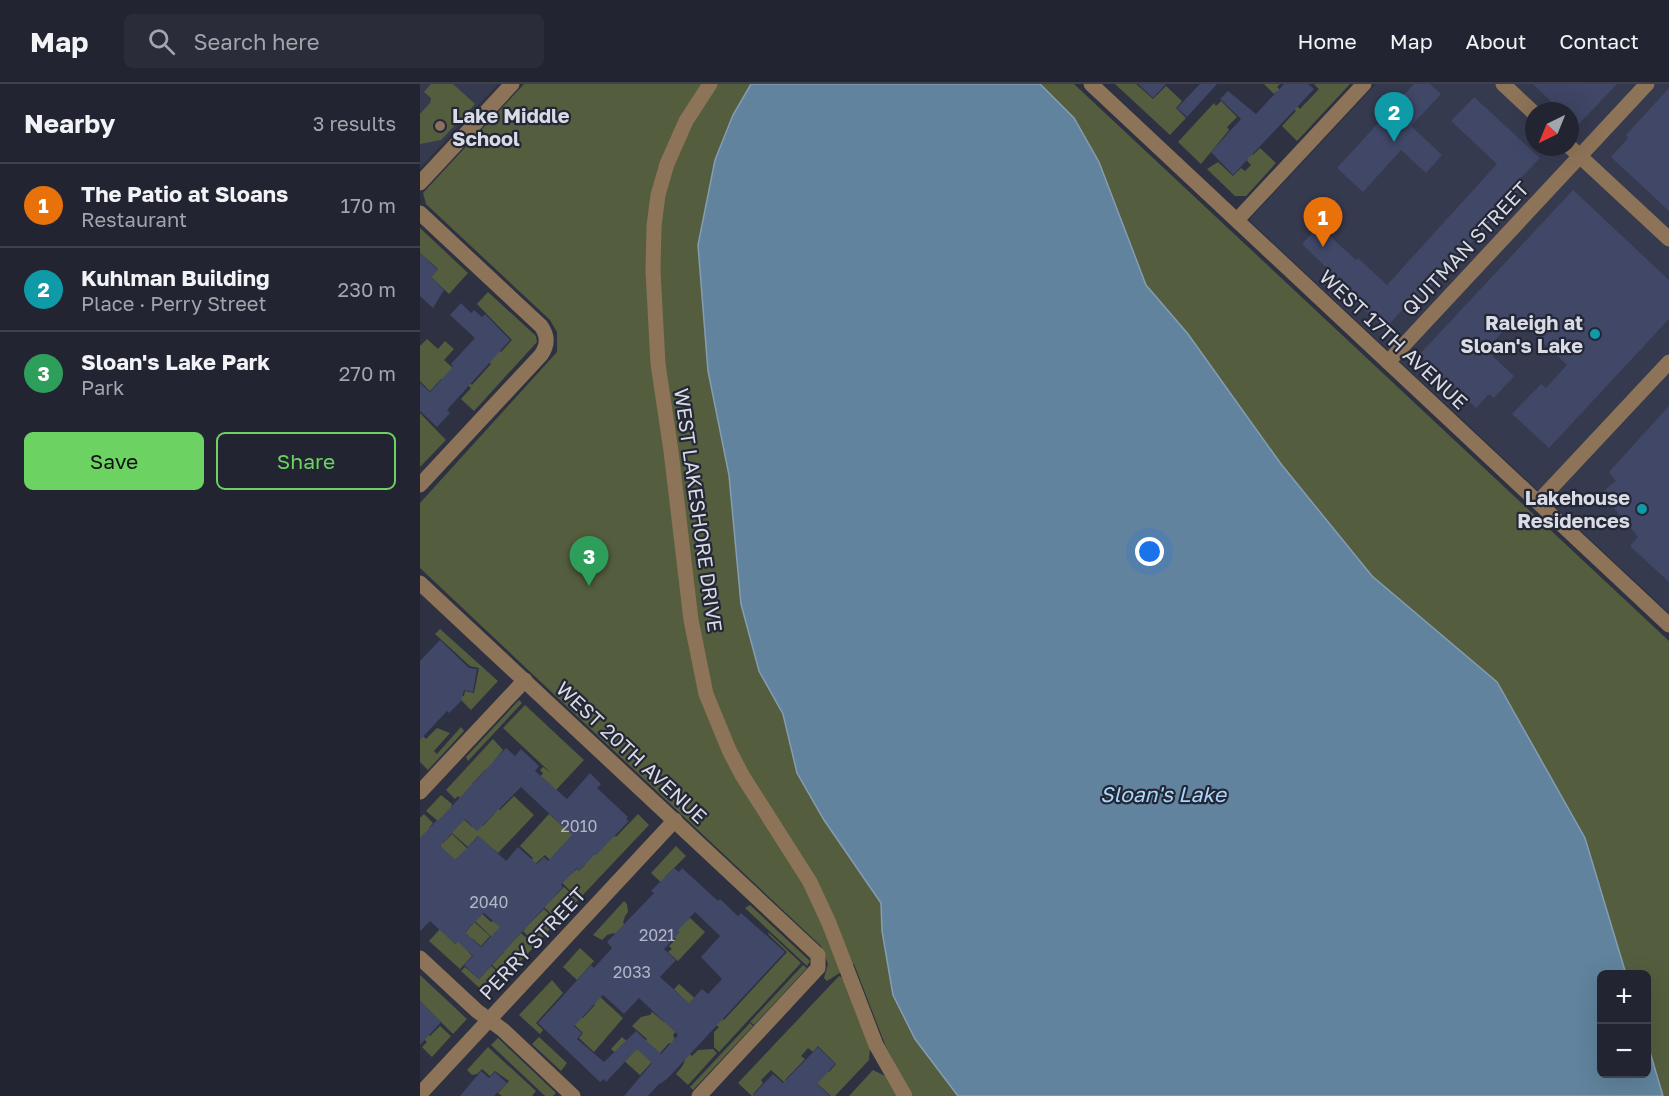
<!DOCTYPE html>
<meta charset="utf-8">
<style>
body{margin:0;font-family:"Golos Text",sans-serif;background:#2a2d39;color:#f1f3f6}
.controls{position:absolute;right:18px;bottom:18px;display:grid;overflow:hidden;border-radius:9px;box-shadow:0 6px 24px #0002}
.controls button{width:54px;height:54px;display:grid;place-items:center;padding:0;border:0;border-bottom:2px solid #3f424d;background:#222531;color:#f1f3f6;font:30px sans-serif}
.compass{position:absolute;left:1105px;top:18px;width:54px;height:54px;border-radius:50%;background:#222531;box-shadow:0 6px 24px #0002;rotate:223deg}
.you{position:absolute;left:730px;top:468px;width:21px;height:21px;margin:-15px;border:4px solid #fff;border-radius:50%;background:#1a73e8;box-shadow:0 0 0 9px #1a73e833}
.badge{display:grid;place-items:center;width:39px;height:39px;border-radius:50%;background:#6cd362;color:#fff;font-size:20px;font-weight:700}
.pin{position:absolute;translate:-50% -50px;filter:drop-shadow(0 2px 3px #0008)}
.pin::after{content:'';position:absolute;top:32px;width:21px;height:18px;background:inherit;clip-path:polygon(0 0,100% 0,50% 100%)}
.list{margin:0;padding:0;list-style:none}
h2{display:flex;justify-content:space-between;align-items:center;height:78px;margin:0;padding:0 24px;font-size:26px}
h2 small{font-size:20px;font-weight:400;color:#a2a5ab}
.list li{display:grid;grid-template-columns:39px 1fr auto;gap:18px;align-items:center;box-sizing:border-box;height:84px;padding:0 24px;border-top:2px solid #3f424d}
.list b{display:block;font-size:22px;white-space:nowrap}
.list p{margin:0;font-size:20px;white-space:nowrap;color:#a2a5ab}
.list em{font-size:20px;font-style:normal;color:#a2a5ab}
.actions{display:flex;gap:12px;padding:18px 24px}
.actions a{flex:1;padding:14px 0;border:2px solid #6cd362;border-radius:9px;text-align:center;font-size:21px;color:#6cd362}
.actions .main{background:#6cd362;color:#111}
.icon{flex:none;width:33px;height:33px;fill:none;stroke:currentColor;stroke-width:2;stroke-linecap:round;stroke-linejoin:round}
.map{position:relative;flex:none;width:1249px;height:1012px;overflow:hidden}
header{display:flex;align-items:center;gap:36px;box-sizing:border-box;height:84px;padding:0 30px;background:#222531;border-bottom:2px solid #3f424d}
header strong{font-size:28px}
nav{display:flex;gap:33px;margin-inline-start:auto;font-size:21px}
.search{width:420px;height:54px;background:#2a2d39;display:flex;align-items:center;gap:15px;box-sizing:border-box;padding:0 21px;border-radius:9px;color:#a2a5ab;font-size:22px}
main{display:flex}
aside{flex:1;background:#222531}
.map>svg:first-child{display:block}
</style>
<header>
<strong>Map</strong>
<div class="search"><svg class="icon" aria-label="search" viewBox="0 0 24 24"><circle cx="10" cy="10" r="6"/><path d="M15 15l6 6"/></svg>Search here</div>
<nav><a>Home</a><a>Map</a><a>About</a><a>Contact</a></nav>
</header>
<main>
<aside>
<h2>Nearby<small>3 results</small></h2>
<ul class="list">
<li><span class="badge" style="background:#e8710a">1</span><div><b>The Patio at Sloans</b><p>Restaurant</p></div><em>170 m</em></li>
<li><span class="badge" style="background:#0f9aa8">2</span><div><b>Kuhlman Building</b><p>Place · Perry Street</p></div><em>230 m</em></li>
<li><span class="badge" style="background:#2e9e5b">3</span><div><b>Sloan's Lake Park</b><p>Park</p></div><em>270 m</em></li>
</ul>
<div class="actions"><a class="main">Save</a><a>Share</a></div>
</aside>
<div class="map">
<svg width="1249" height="1012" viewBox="0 0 1249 1012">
<rect width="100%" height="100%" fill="#2e3141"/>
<g fill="#363a4f" fill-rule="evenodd">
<path d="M 0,0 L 78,0 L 0,84 Z"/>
<path d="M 956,0 L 1249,0 L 1249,529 L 829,136 ZM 1114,27 L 1150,27 L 1150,63 L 1114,63 Z"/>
</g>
<g fill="#545e3e" fill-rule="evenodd">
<path d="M 11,0 L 33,0 L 55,20 L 21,56 L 0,60 L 0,30 L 10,19 L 11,14 L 4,8 Z"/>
<path d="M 104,0 L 331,0 L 313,31 L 278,161 L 288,287 L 309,391 L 339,587 L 363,630 L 378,689 L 404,736 L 461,819 L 462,847 L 495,955 L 538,1012 L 493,1012 L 466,963 L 434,880 L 407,897 L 404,894 L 408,880 L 401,862 L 0,484 L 0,419 L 137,268 L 137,248 L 130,236 L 6,120 L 3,109 Z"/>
<path d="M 620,0 L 654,0 L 1249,557 L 1249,1012 L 1243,1012 L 1227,958 L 1226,890 L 1206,890 L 1165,754 L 1077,598 L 952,492 L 861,380 L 768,250 L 726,201 L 679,78 L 654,34 Z"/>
<path d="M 695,0 L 716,0 L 733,15 L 746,2 L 762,17 L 756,24 L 766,34 L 750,51 Z"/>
<path d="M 844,0 L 860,0 L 857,3 L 880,25 L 899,5 L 894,0 L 930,0 L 877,57 L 862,42 L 876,27 L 856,8 L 854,10 Z"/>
<path d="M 801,17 L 817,33 L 807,43 L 809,46 L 781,80 L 758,58 L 794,19 L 796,22 Z"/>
<path d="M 809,48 L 833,71 L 840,64 L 856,79 L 826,112 L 815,112 L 787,85 L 798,78 L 813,92 L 821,84 L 825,87 L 831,81 C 822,72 817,59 807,50 Z"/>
<path d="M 0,144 L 48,189 L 29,210 L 11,193 L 18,185 L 0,169 Z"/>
<path d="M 68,208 L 116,252 L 117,258 L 54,327 L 41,315 L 51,304 L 35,290 L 26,299 L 21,295 L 10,307 L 0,297 L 0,262 L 7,255 L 18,265 L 25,257 L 34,265 L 24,276 L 52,301 L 71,280 L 67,276 L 78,266 L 81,268 L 92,256 L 57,220 Z"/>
<path d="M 0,329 L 26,356 L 0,383 Z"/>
<path d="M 20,545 L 78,597 L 51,626 L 35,610 L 44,612 L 45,607 L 54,609 L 59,584 L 50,582 L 15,550 Z"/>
<path d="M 99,616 L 102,619 L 48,677 L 46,673 Z"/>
<path d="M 105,621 L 164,676 L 136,706 L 123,694 L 119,694 L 123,689 L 120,686 L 123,683 L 131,689 L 83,644 Z"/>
<path d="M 41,643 L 44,647 L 8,686 L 0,678 L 0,649 L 6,655 L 17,644 L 30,649 L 14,667 L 17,670 Z"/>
<path d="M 73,655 L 83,666 L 74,677 L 101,702 L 65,686 L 52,700 L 80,726 L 94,712 L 114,731 L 78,769 L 58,752 L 48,763 L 32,749 L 29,726 L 18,737 L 6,727 L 21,711 L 32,720 L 31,723 L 52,743 L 57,737 L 63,742 L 76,728 L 43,716 L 38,712 L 35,715 L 26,706 Z"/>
<path d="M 157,717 L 196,753 L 218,730 L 229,741 L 159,815 L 134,791 L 130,776 L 125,771 L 112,783 L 108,780 L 113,774 L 100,762 L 129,730 L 176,771 L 188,758 ZM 142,762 L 165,781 L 159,787 L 157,785 L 150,791 L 132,773 Z"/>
<path d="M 4,730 L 13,739 L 9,744 L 23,759 L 32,750 L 66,782 L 41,778 L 37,774 L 35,776 L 20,762 L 21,761 L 0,754 L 0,734 Z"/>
<path d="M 256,762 L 266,772 L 245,793 L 247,804 L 231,789 Z"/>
<path d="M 144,803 L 158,816 L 139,837 L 112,812 L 130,817 Z"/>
<path d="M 82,813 L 110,839 L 124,825 L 137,838 L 116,860 L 103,847 L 109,840 Z"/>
<path d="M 204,817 L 207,820 L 208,828 L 205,832 L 203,839 L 206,841 L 196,851 L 194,849 L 187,851 L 182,856 L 173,851 Z"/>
<path d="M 330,821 L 390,877 L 387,882 L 325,824 Z"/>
<path d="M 41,824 L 60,828 L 71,838 L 73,837 L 80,843 L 88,862 L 101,849 L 115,862 L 85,893 L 72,881 L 84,868 L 73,858 L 75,856 Z"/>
<path d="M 44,829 L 70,852 L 61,862 L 53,855 L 45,864 L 52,872 L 40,885 L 9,857 L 20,845 L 35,860 L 53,840 L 42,830 Z"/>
<path d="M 270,834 L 285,848 L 258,877 L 248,868 L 252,865 L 249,862 L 256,855 L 246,845 L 263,837 L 265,838 Z"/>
<path d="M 349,849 L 381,879 L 299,968 L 294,963 L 294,948 L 299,943 L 296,941 L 302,935 L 304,936 L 367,868 L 348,850 Z"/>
<path d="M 160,864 L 174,877 L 157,896 L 143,883 Z"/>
<path d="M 383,881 L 387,884 L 334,941 L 330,938 Z"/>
<path d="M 71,882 L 85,894 L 68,912 L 41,887 L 45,883 L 59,895 Z"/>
<path d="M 0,891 L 47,935 L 33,950 L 0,917 Z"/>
<path d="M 419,892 L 424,894 L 450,964 L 449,976 L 415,1012 L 411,1012 L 391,994 L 410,987 L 416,980 L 398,962 L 393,968 L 388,964 L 381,972 L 385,975 L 365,996 L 382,1012 L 379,1012 L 351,986 L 341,996 L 343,999 L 333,1010 L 335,1012 L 332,1012 L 318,999 Z"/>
<path d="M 132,896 L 143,909 L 116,939 L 123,946 L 120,950 L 99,931 Z"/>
<path d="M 259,900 L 288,926 L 257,946 L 253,951 L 257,961 L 249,959 L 220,991 L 191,965 L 202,953 L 217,966 L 227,955 L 212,942 L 221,933 L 230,931 L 232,928 L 244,938 L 265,916 L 254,905 Z"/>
<path d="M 179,912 L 203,934 L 174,968 L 159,954 L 163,949 L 138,925 L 158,929 L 163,934 L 175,921 L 173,919 Z"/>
<path d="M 330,939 L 333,942 L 273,1006 L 270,1003 Z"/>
<path d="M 0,942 L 10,952 L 20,942 L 31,952 L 12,973 L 2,963 L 7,958 L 1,952 Z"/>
<path d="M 119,953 L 147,979 L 141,987 L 112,960 Z"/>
<path d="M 78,954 L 136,1009 L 133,1012 L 125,1012 L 71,961 Z"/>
<path d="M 68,963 L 116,1007 L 112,1012 L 82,1012 L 78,1009 L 89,997 L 75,987 L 70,992 L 62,985 L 57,990 L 52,991 L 47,986 Z"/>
<path d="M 264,965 L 272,972 L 278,966 L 293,965 L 297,969 L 268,1001 L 256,990 C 264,981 267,977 264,965 Z"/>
<path d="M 453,986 L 465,992 L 477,1012 L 429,1012 Z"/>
</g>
<path fill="#61839d" stroke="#859db3" stroke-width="1.5" d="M 331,0 L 620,0 L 654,34 L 679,78 L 726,201 L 768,250 L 861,380 L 952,492 L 1077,598 L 1165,754 L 1206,890 L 1182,890 L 1182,990 L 1226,990 L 1227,958 L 1243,1012 L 538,1012 L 495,955 L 473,911 L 462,847 L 461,819 L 404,736 L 377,689 L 363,630 L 339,587 L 321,520 L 309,391 L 288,287 L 278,161 L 295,76 L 313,31 Z"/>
<g fill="#404767" fill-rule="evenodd">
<path d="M 718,0 L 746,0 L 733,14 Z"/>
<path d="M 780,0 L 797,0 L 767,33 L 757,24 Z"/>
<path d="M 864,0 L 888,0 L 894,5 L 813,91 L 791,68 L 821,35 L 800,15 L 808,7 L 836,30 Z"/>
<path d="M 994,0 L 1010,0 L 1021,10 L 991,42 L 1022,71 L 1006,89 L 981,66 L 943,108 L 917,84 Z"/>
<path d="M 1113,0 L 1197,0 L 1157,42 L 1150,35 L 1150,27 L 1141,27 Z"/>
<path d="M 1249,4 L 1249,127 L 1191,73 L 1208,54 L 1206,51 Z"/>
<path d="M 1054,13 L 1120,74 L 1095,100 L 1100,105 L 1092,114 L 998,217 L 994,213 L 965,245 L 915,199 L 918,195 L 882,160 L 899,142 L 936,176 L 938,174 L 967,201 L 1077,80 L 1031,37 Z"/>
<path d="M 1153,106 L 1249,196 L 1249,235 L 1129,364 L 1092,330 L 1121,300 L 1126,304 L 1147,281 L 1096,233 L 1066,266 L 1094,292 L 1074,314 L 1069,310 L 1056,324 L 999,271 Z"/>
<path d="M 0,169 L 18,186 L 11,193 L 24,206 L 13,224 L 0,212 Z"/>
<path d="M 41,219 L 51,229 L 54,226 L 62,233 L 65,230 L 90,256 L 27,326 L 30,329 L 17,343 L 0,327 L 0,299 L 10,308 L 33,283 L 31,280 L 55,254 L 30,231 Z"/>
<path d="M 1249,322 L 1249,498 L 1210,462 L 1218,453 L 1181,409 L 1196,397 L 1189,388 Z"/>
<path d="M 20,556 L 49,584 L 57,585 L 53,608 L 44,606 L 41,617 L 29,629 L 27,627 L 0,656 L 0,577 Z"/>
<path d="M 86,664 L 95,672 L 101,665 L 119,682 L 115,687 L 147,715 L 170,689 L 181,700 L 177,704 L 208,733 L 206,735 L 209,737 L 176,771 L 175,770 L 159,787 L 157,784 L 141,801 L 143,803 L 59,895 L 44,881 L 53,872 L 37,857 L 35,860 L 10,837 L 0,847 L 0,754 L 17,736 L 18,737 ZM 101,703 L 152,751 L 128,777 L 124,773 L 117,780 L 98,763 L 86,777 L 59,752 L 35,776 L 20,762 L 45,735 L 57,747 ZM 64,829 L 80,843 L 61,863 L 45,848 Z"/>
<path d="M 254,784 L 259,788 L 262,784 L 298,817 L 300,815 L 318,832 L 321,829 L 365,868 L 247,995 L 238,1001 L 228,1012 L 204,1012 L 232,979 L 217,965 L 186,998 L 184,995 L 180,998 L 118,939 L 171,881 L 174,884 L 192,864 L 187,858 L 234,809 L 231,807 ZM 275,828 L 300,852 L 281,873 L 302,895 L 288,910 L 282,905 L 269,919 L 240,893 L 256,876 L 244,865 L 260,848 L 258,846 ZM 183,911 L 204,930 L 219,914 L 258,951 L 241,970 L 216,947 L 184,978 L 157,955 L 162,949 L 154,942 Z"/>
<path d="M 0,917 L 21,938 L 0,961 Z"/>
<path d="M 398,963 L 415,980 L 397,1000 L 410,1012 L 332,1012 L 353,990 L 363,999 Z"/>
<path d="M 61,987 L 69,994 L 75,988 L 87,999 L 74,1012 L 40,1012 Z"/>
</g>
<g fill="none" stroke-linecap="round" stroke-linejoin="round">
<g stroke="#8d7357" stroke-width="15">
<path d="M 290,0 L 266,37 L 247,80 L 238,111 L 234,142 L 233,187 L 238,280 L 251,367 L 271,536 L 286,610 L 309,666 L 322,691 L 390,798 L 409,839 L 456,961 L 485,1012"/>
<path d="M 671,0 L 1249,541"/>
<path d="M 1083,0 L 1114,29"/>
<path d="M 1150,63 L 1249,155"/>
<path d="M 0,99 L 92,0"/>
<path d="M 0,129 L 121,242 C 128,252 128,261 121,271 L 0,401"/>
<path d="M 817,136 L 944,0"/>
<path d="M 968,278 L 1227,0"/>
<path d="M 1118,418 L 1249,278"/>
<path d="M 0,499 L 398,871 L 398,884 L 279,1012"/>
<path d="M 0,708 L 105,596"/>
<path d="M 0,874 L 57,927 L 83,946 L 153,1012"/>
<path d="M 0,1010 L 255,736"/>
</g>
</g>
<circle fill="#8d6e63" stroke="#242736" stroke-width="2" cx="20" cy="42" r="6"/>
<g fill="#0f9aa8" stroke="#242736" stroke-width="2">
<circle cx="1175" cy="250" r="6"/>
<circle cx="1222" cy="425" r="6"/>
</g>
<g text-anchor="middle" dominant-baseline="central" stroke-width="4.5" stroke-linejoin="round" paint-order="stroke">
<g font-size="16" fill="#b3b6c6">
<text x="159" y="742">2010</text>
<text x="69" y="818">2040</text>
<text x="237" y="851">2021</text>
<text x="212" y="888">2033</text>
</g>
<g font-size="20" font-weight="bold" fill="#d9dbe5" stroke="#242736" text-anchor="end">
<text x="32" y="31" text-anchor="start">Lake Middle<tspan x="32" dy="23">School</tspan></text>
<text x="1163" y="238">Raleigh at<tspan x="1163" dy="23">Sloan's Lake</tspan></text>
<text x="1210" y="413">Lakehouse<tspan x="1210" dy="23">Residences</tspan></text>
</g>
<g font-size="20" fill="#d9dbe5" stroke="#242736">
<text transform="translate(1045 164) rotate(-47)">QUITMAN STREET</text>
<text transform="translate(974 255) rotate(43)">WEST 17TH AVENUE</text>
<text transform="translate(279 426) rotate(82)">WEST LAKESHORE DRIVE</text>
<text transform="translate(212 668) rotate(43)">WEST 20TH AVENUE</text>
<text transform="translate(112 859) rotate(-47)">PERRY STREET</text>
</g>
<g font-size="21" font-style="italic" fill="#aad7fb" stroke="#242736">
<text x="743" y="710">Sloan's Lake</text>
</g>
</g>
</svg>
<div class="controls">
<button>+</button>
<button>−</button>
</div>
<svg class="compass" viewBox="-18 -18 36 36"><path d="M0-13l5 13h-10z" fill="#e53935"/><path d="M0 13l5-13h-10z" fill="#a2a5ab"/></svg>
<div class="you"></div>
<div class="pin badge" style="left:903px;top:163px;background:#e8710a">1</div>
<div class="pin badge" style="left:974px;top:58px;background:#0f9aa8">2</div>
<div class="pin badge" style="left:169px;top:502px;background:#2e9e5b">3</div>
</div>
</main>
